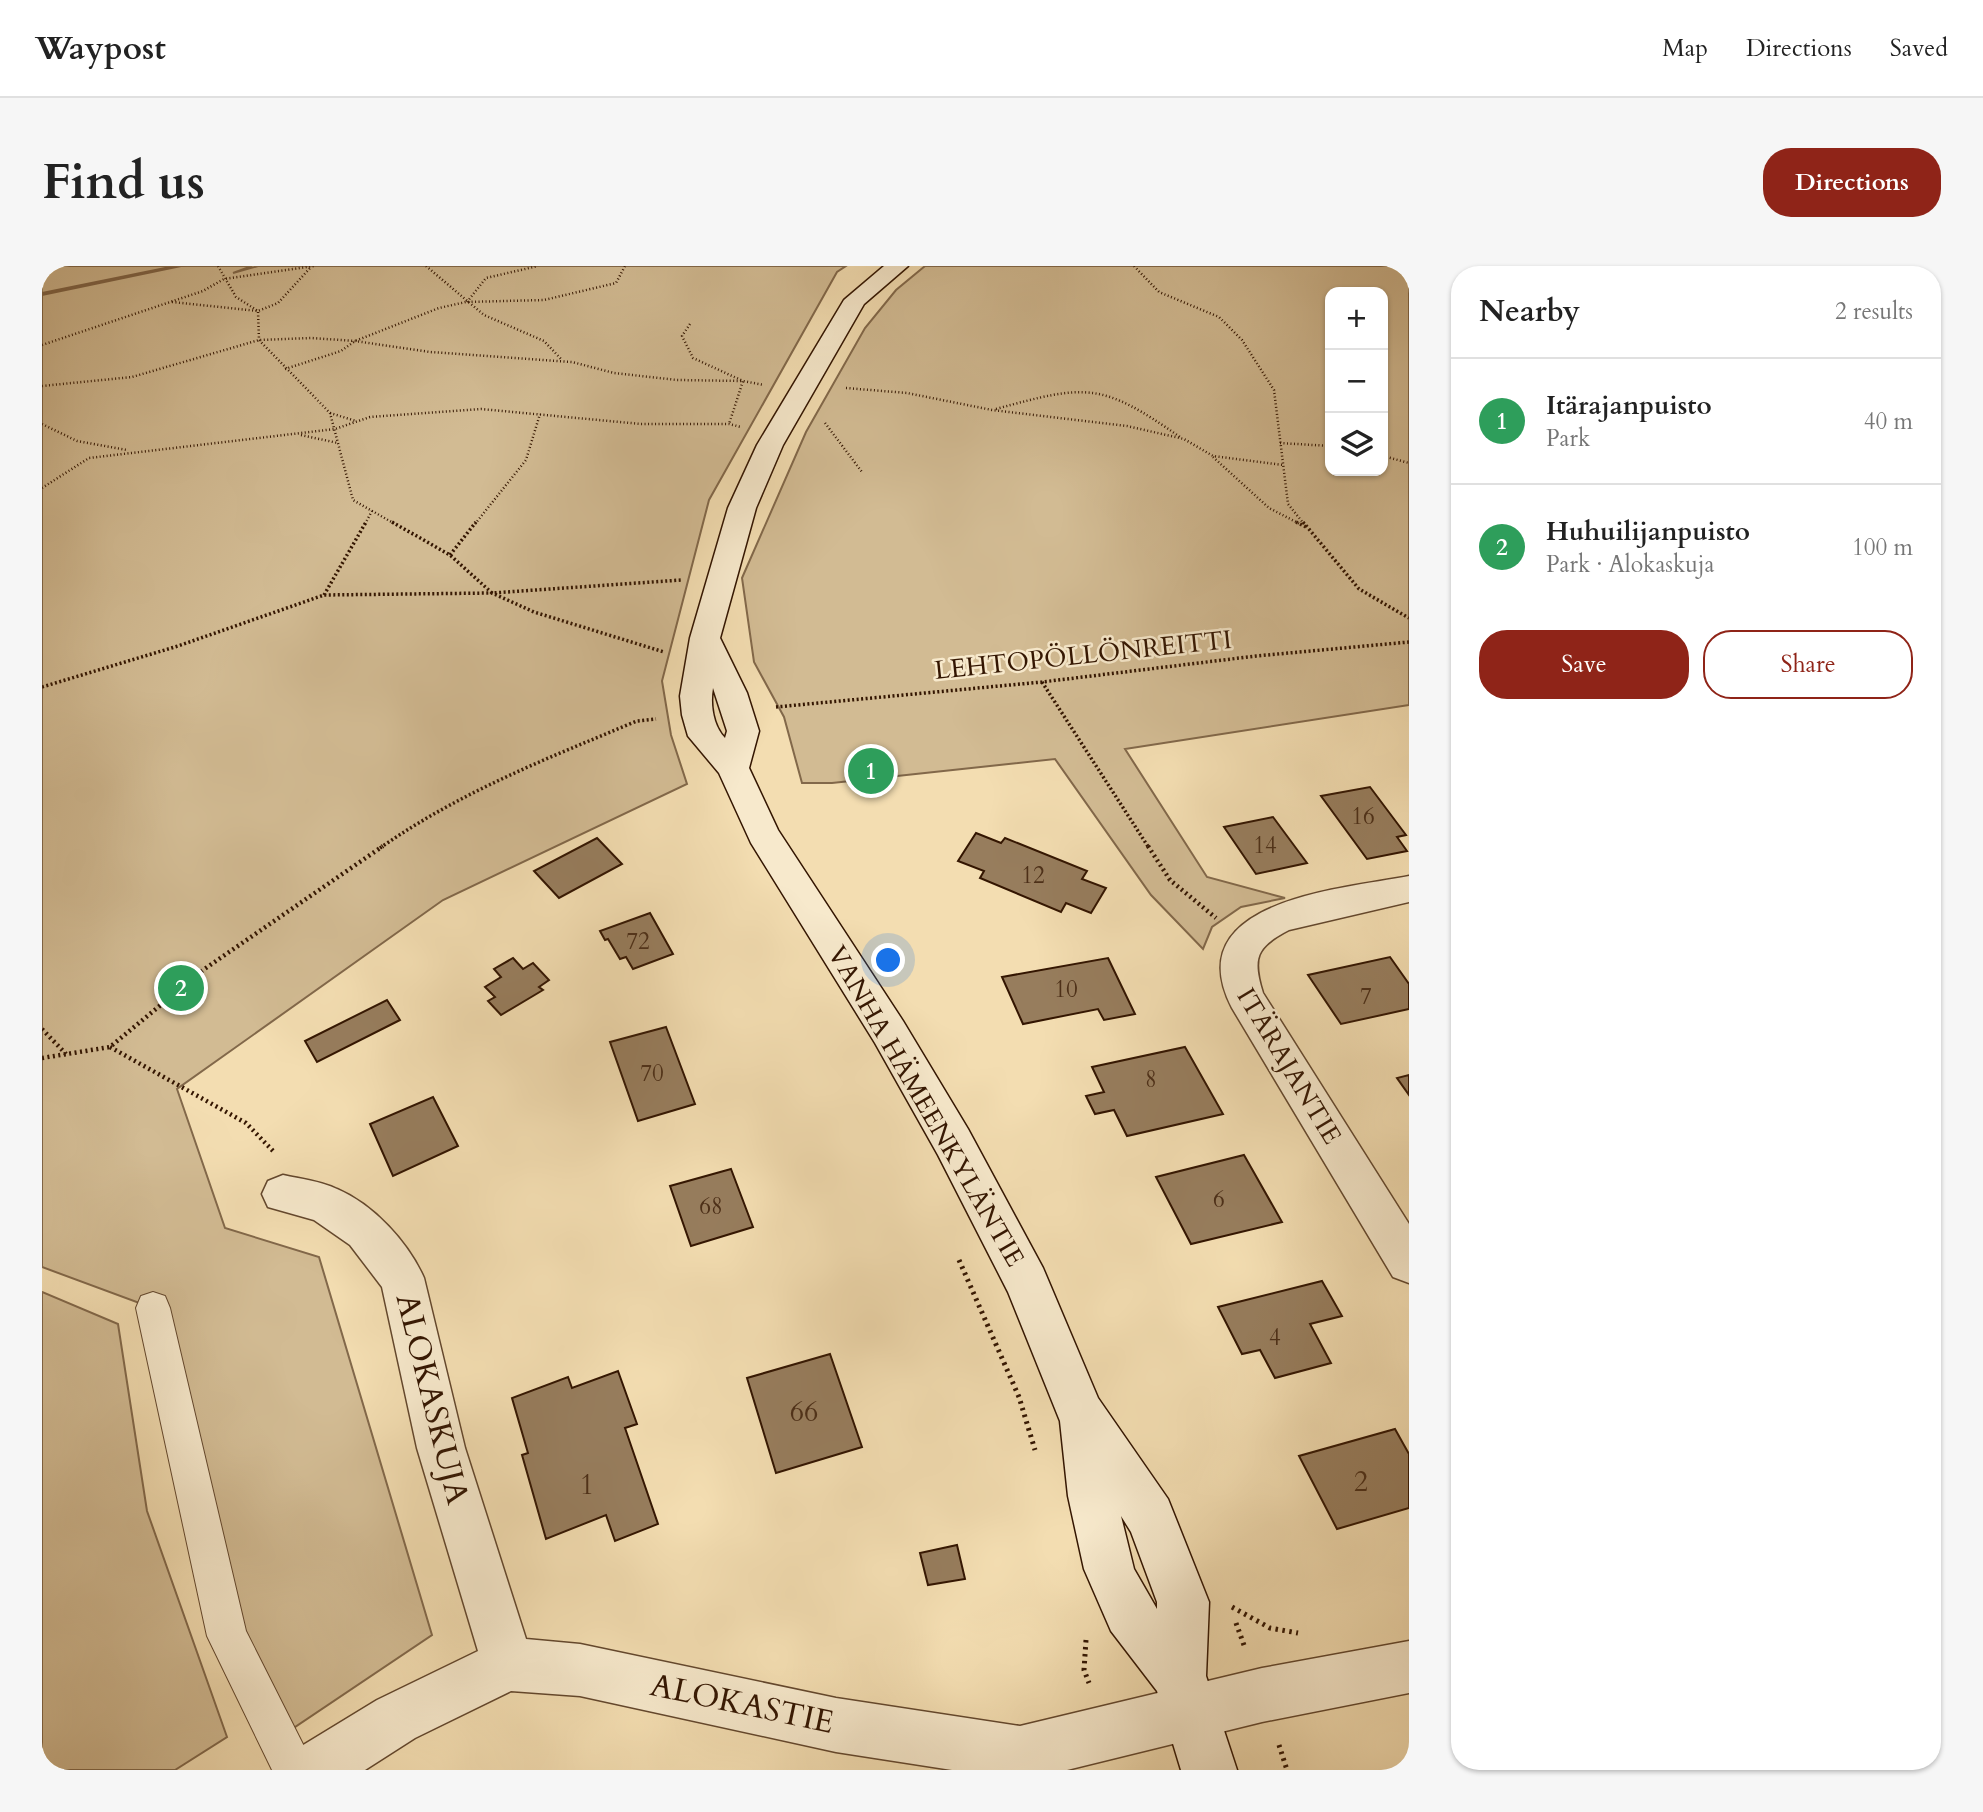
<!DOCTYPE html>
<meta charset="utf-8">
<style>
body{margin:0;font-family:Cardo,serif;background:#f6f6f6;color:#222}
.controls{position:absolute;right:21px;top:21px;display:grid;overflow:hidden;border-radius:14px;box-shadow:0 2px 5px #0004}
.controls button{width:63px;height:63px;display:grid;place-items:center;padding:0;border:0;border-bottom:2px solid #e0e0e0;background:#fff;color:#222;font:35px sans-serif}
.you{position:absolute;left:847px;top:695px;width:24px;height:24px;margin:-18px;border:5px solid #fff;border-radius:50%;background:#1a73e8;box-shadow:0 0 0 10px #1a73e833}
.badge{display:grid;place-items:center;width:46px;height:46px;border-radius:50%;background:#8f2418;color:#fff;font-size:23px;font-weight:700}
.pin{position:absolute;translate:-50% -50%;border:4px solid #fff;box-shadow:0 2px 7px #0006}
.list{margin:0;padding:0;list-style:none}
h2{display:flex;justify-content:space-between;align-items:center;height:91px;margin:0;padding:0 28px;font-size:30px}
h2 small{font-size:23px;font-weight:400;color:#767676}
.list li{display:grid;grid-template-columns:46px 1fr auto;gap:21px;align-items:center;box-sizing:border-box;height:126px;padding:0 28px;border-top:2px solid #e0e0e0}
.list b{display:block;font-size:26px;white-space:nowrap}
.list p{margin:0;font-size:23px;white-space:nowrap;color:#767676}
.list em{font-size:23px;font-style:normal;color:#767676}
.actions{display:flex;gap:14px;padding:21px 28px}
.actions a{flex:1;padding:16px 0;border:2px solid #8f2418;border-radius:28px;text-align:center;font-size:24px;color:#8f2418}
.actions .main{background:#8f2418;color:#fff}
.icon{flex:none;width:38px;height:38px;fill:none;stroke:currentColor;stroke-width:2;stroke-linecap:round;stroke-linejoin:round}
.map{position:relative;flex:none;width:1367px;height:1504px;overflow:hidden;border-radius:28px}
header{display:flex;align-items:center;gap:42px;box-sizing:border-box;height:98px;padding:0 35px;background:#fff;border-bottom:2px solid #e0e0e0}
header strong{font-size:33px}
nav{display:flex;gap:38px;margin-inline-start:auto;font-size:24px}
.intro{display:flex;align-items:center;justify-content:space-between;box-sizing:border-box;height:168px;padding:0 42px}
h1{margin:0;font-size:49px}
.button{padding:18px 32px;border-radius:28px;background:#8f2418;color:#fff;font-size:24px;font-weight:700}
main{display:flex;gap:42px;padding:0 42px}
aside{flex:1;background:#fff;border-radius:28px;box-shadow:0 2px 5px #0004}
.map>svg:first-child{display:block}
</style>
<header>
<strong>Waypost</strong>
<nav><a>Map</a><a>Directions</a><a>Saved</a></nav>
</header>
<div class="intro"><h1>Find us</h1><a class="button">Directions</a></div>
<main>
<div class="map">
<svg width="1367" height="1504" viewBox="0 0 1367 1504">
<rect width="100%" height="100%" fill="#f3ddb1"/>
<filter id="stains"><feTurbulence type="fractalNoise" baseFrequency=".00286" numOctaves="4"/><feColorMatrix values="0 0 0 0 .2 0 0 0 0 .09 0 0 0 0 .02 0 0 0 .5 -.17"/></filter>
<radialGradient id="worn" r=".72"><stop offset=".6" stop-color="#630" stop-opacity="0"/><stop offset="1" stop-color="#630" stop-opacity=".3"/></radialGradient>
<g fill="#d2bb93" stroke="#82684a" stroke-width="2" fill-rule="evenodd">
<path d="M 0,0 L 210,0 L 191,7 L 216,0 L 804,0 L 795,6 L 667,234 L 620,415 L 629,469 L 645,518 L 401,634 L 135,823 L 183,962 L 277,991 L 390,1369 L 247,1465 L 185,1370 L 111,1042 L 0,1001 Z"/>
<path d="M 883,0 L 1367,0 L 1367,439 L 1083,483 L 1165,611 L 1243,632 L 1199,641 L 1170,661 L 1161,683 L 1109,629 L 1013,493 L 790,517 L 760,517 L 742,451 L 712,396 L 700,312 L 764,166 L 823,62 L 854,24 ZM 1288,26 L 1341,26 L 1341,205 L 1288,205 Z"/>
<path d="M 0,1026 L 76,1058 L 105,1245 L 185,1471 L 133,1504 L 0,1504 Z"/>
</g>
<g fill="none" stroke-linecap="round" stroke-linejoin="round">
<path fill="#7f6447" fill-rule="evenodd" d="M 128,0 L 144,0 L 0,30 L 0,26 Z"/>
</g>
<g fill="#977d5d" stroke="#331501" stroke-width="2">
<path d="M 1328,521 L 1364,569 L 1355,571 L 1365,585 L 1325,593 L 1279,530 Z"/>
<path d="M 1231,551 L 1265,597 L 1214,608 L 1182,561 Z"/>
<path d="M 934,567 L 959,577 L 963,572 L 1045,605 L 1040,613 L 1064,622 L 1049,647 L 1024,637 L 1019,646 L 938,612 L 942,605 L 916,595 Z"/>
<path d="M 555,572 L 580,598 L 517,632 L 492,605 Z"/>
<path d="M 608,647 L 631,688 L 591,703 L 584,691 L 578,693 L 566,673 L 563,674 L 558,665 Z"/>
<path d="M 1348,691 L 1367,718 L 1367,743 L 1299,758 L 1266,709 Z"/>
<path d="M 471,692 L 481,703 L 491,697 L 507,714 L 497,721 L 501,724 L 459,749 L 446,735 L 453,731 L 443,721 L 459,711 L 452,703 Z"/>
<path d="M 1066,692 L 1093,748 L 1062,754 L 1056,743 L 981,758 L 960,711 Z"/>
<path d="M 345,734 L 358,754 L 275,796 L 263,775 Z"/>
<path d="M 624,761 L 653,838 L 596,855 L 568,776 Z"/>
<path d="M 1143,781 L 1181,848 L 1085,870 L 1072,844 L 1053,848 L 1044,830 L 1062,826 L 1050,801 Z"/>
<path d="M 1367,809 L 1367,829 L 1355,812 Z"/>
<path d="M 391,831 L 416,880 L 351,910 L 328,858 Z"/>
<path d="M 1202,889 L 1240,956 L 1149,978 L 1114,911 Z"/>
<path d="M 689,903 L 711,961 L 649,980 L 628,920 Z"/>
<path d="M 1280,1015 L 1300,1050 L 1268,1058 L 1289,1097 L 1233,1112 L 1218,1084 L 1200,1088 L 1176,1041 Z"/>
<path d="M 788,1088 L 820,1181 L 734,1207 L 705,1112 Z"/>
<path d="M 576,1105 L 595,1158 L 583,1162 L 616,1258 L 573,1275 L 564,1249 L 504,1273 L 480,1189 L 486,1187 L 470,1132 L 526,1111 L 530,1122 Z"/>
<path d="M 1353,1163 L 1367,1188 L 1367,1242 L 1295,1263 L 1257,1190 Z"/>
<path d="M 915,1279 L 923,1313 L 886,1319 L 878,1287 Z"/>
</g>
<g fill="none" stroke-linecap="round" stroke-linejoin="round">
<defs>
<path id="lane" d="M 111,1026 L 123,1030 L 128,1042 L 204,1365 L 274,1504 L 230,1504 L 165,1370 L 94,1042 L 99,1030 Z"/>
<g id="street">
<path d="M 1367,610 L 1367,636 L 1247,664 C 1214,681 1210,692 1221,727 L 1367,958 L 1367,1017 L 1351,1011 L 1190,742 C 1134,634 1300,623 1367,610 Z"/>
<path d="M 241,909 C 259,913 278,915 295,923 C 332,939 366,976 382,1012 L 423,1182 L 484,1373 L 538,1378 L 794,1432 L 978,1460 L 1220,1402 L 1367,1375 L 1367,1427 L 1220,1456 L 1025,1504 L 910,1504 L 794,1486 L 538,1430 L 469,1425 L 373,1472 L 323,1504 L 245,1504 L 253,1484 L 335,1434 L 436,1385 L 375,1182 L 340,1021 L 308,979 L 272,954 L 226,941 L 220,928 L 226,915 Z"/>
</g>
<path id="secondary" d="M 842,0 L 866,0 L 822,38 L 741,179 L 714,242 L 678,372 L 705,427 L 717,465 L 707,502 L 736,564 L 861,755 L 926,863 L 1001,1002 L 1056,1132 L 1126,1233 L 1167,1336 L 1164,1410 L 1195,1504 L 1139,1504 L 1115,1425 L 1069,1365 L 1042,1303 L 1026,1230 L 1018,1155 L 966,1026 L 896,889 L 833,777 L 709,577 L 677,507 L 646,470 L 640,449 L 638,430 L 648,372 L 686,242 L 715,179 L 802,34 ZM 671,422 L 685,465 L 683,472 C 671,460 668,438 671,422 ZM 1079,1250 L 1089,1266 L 1115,1336 L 1115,1343 L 1092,1303 Z"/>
</defs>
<use href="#lane" stroke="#63472d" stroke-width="2"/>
<use href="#street" stroke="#63472d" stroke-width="3"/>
<use href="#secondary" stroke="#331501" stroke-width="3"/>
<g stroke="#331501" stroke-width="2.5" stroke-dasharray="1 2.5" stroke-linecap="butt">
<path d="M 176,0 L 194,31 L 216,45 L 217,74 L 288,147 L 311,234 L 353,258"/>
<path d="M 384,0 L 442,49 L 502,75 L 520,94"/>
<path d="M 1092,0 L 1117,26 L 1177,51 L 1200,74 L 1232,124 L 1246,238 L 1262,258"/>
<path d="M 130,36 L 216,45 L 236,37 L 269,1"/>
<path d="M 425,36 L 444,12 L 496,0"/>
<path d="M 648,58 L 640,70 L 651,92 L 701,115 L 687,158"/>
<path d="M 0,79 L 161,25 L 182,13 L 272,0"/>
<path d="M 243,103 L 299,85 L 313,75 L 397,42 L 424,36 L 502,34 L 574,17 L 583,0"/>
<path d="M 0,120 L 90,111 L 217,74 L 269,72 L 313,75 L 388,86 L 530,96 L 572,107 L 635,114 L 701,115 L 722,119"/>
<path d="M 804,122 L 865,127 L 950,144 L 1085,160 L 1142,173 L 1171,190 L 1241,199"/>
<path d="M 954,143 C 1045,118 1059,116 1138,171"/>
<path d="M 288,147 L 314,155"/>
<path d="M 783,157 L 820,206"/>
<path d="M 0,158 L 35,175 L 85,184"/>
<path d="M 259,169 L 296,177"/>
<path d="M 1238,177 L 1288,180"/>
<path d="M 1341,190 L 1367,197"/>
<path d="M 1171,191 L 1227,242 L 1258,258"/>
<path d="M 0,222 L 47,192 L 293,163 L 328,151 L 439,143 L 599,158 L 687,158 L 699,161"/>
<path d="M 323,258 L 330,245"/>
<path d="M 433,258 L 484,194 L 498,148"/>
</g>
<g stroke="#331501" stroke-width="3.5" stroke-dasharray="2 2.5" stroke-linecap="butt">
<path d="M 350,256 L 408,289 L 450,327 L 639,314"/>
<path d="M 1254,256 L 1264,261"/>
<path d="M 1261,256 L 1317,323 L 1367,352"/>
<path d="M 408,289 L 434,256"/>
<path d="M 282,329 L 324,256"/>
<path d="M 1000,416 L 1107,582"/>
<path d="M 0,421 L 136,380 L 282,329 L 450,327 L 492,346 L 622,386"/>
<path d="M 734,441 L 1000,416 L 1214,390 L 1367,376"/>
<path d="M 338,582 C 420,525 504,493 595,455 L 614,453"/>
</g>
<g stroke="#331501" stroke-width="4.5" stroke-dasharray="2 3.5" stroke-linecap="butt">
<path d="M 1106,580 L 1128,614 L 1174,652"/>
<path d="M 0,763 L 24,788"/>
<path d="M 68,781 L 204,857 L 233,887"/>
<path d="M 0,792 L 68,781 L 161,704 L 341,580"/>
</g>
<g stroke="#331501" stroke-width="5" stroke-dasharray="2.5 4.5" stroke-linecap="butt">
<path d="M 917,994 L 977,1131 L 993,1184"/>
<path d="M 1190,1341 L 1228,1362 L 1256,1367"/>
<path d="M 1194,1357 L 1203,1382"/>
<path d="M 1044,1374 L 1042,1404 L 1047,1417"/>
<path d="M 1237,1479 L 1245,1504"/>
</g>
<use href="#lane" fill="#f7e9cc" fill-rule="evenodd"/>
<use href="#street" fill="#f7e9cc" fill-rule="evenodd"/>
<use href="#secondary" fill="#f7e9cc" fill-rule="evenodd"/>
</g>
<g text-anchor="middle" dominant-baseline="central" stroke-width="5" stroke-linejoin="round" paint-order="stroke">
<g font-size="23" fill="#4c2f18">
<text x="1321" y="550">16</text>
<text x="1223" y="579">14</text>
<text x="991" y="609">12</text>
<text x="596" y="675">72</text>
<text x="1024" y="723">10</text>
<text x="1324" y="730">7</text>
<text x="610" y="807">70</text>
<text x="1109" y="813">8</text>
<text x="1177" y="933">6</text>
<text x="669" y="940">68</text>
<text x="1233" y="1071">4</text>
</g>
<g font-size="26" fill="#331501" stroke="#f7e9cc">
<text transform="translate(1041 389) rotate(-6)">LEHTOPÖLLÖNREITTI</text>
<text transform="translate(1247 800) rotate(59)">ITÄRAJANTIE</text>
<text transform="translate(884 840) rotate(60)">VANHA HÄMEENKYLÄNTIE</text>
</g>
<g font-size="28" fill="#4c2f18">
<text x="762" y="1146">66</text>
<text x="1319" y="1216">2</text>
<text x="545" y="1219">1</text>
</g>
<g font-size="32" fill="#331501" stroke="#f7e9cc">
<text transform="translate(390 1133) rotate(76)">ALOKASKUJA</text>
<text transform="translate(700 1438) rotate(12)">ALOKASTIE</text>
</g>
</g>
<rect width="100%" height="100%" filter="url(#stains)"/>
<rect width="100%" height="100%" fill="url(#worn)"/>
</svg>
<div class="controls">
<button>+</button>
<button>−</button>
<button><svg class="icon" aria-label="layers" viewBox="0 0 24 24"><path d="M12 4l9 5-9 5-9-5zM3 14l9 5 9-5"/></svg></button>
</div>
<div class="you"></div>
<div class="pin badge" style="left:829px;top:505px;background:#2e9e5b">1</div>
<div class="pin badge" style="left:139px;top:722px;background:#2e9e5b">2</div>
</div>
<aside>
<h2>Nearby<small>2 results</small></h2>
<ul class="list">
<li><span class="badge" style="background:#2e9e5b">1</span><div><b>Itärajanpuisto</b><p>Park</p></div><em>40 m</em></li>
<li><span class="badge" style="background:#2e9e5b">2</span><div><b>Huhuilijanpuisto</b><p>Park · Alokaskuja</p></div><em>100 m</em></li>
</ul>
<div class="actions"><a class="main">Save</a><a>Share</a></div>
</aside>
</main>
